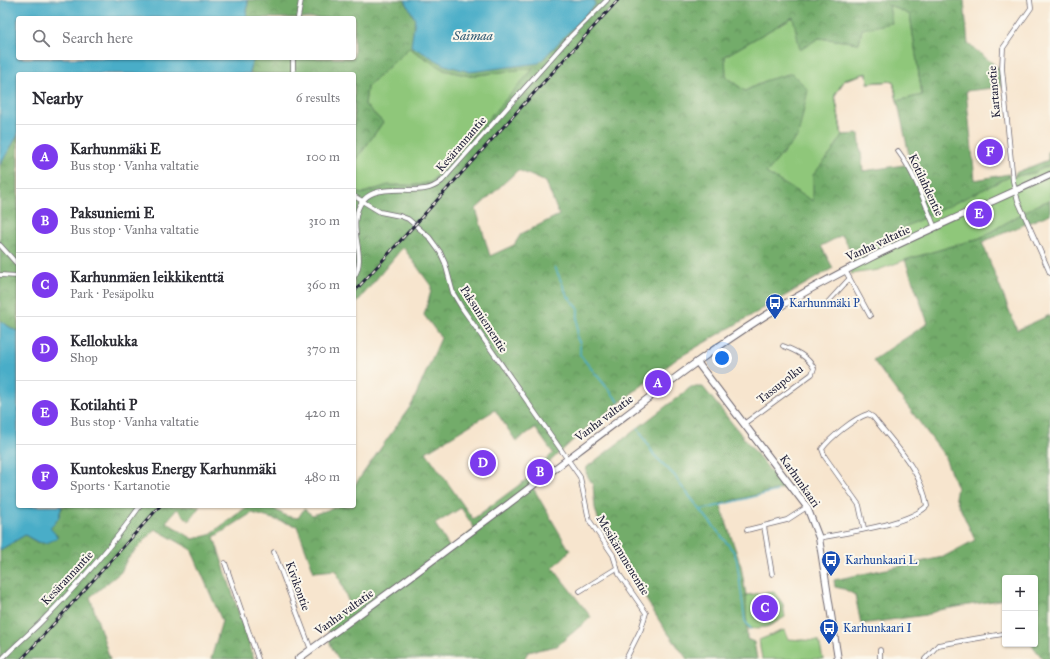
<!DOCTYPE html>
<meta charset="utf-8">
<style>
body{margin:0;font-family:"IM FELL Great Primer",serif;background:#f7f7f7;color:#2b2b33}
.controls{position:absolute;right:12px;bottom:12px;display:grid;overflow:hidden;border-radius:4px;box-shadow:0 1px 3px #0004}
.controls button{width:36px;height:36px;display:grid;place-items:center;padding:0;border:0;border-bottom:1px solid #e1e1e2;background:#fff;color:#2b2b33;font:20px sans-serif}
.you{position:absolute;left:722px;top:358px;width:14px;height:14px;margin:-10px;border:3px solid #fff;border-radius:50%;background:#1a73e8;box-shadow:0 0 0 6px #1a73e833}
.badge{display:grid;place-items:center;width:26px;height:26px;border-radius:50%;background:#7c3aed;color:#fff;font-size:13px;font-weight:700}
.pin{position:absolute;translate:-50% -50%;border:2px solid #fff;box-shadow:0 1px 4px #0006}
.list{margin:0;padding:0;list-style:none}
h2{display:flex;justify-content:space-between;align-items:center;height:52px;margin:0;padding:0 16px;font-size:17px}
h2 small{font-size:13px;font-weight:400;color:#7c7c81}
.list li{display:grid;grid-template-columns:26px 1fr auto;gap:12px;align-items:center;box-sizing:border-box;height:64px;padding:0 16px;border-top:1px solid #e1e1e2}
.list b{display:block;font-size:15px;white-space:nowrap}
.list p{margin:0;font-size:13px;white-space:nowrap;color:#7c7c81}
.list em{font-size:13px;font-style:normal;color:#7c7c81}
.icon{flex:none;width:22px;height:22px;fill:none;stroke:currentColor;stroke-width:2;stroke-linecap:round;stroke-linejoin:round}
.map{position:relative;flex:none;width:1050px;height:659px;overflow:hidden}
.search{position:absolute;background:#fff;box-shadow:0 1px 3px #0004;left:16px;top:16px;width:340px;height:44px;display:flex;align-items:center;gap:10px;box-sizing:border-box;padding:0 14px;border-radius:4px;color:#7c7c81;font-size:15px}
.panel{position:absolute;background:#fff;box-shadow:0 1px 3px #0004;left:16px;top:72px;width:340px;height:436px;border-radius:4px}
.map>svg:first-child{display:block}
</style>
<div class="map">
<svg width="1050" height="659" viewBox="0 0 1050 659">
<defs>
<pattern id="forest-crowns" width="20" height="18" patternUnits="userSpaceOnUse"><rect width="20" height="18" fill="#73ac6a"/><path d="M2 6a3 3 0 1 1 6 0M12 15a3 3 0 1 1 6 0" fill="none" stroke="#5e8c58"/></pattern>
</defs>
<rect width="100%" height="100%" fill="#fbf7ec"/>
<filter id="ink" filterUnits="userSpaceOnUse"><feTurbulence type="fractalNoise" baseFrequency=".025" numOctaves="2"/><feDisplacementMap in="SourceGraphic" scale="8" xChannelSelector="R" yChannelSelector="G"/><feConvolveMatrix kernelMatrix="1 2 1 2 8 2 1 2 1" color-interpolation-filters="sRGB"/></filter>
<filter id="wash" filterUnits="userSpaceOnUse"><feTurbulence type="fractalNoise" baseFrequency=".012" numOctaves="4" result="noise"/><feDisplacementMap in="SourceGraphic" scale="16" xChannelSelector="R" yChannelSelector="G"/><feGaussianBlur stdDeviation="0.9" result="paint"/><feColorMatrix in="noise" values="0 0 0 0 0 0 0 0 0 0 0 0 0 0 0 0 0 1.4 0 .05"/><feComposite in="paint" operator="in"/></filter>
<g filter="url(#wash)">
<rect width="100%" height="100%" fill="#f7e5ce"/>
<g fill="#8fc77a" stroke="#58745a">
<path d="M 889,5 L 910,14 L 922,95 L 897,101 L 893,81 L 868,83 L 867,73 L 845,79 L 835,95 L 842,136 L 832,152 L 813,202 L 766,173 L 798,136 L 767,80 L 745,91 L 726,77 L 725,56 L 793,17 L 819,38 L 859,43 L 862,29 Z"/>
<path d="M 409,48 L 444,70 L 470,76 L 535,67 L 431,182 C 419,186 411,185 399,185 C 385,186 373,189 361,194 L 354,189 L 354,163 L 383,122 L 365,105 L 367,87 Z"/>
<path d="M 1050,165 L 1050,200 L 1035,206 L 980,238 L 905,260 L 878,270 L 851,274 L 854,257 L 888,235 L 974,193 L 1009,177 L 1033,173 Z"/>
<path d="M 774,592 L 783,604 L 785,617 L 767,627 L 747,629 L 746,595 Z"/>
<path d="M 784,630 L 788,639 L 819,641 L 823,659 L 762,659 L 759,640 Z"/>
</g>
<g fill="url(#forest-crowns)" stroke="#4a6752" fill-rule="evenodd">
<path d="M 247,0 L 405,0 L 415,19 L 412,46 L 595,5 L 594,0 L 964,0 L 968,44 L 1000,69 L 1001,87 L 966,91 L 975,180 L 1009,174 L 1009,177 L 888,235 L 854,257 L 842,235 L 821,246 L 833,268 L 678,358 L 584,430 L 529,481 L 570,551 L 553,568 L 591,617 L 557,646 L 528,652 L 524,659 L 338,659 L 330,644 L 327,621 L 349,603 L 336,570 L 314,572 L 297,526 L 252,513 L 214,537 L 254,659 L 211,659 L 222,621 L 191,549 L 155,529 L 127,559 L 121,572 L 90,597 L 110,659 L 0,659 L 0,550 L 25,535 L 38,543 L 58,519 L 62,506 L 200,506 L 189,521 L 177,509 L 166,522 L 193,539 L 209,535 L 248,506 L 269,506 L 286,516 L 298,518 L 304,509 L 312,515 L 340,506 L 354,506 L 354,486 L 412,404 L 441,338 L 424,315 L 431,291 L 431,286 L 403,247 L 354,306 L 354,189 L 361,194 L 388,185 L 412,186 L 431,182 L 534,68 L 470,76 L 444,70 L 409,48 L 367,87 L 365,105 L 383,122 L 354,163 L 354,74 L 250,74 L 250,67 L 255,58 L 354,58 L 354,18 L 247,18 L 246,10 L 248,4 ZM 889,5 L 910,15 L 922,95 L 897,101 L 893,81 L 868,83 L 867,73 L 845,79 L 835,95 L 842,136 L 832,152 L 813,175 L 813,201 L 766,173 L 798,136 L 808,90 L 792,73 L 767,80 L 745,91 L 726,77 L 725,56 L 793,17 L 800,50 L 819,38 L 859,43 L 862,29 L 892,23 ZM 867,73 L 868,83 L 893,81 L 911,164 L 863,171 L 859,134 L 842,135 L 835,95 L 845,80 ZM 518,170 L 546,182 L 559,215 L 521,234 L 514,245 L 490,256 L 476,209 ZM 495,410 L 516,441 L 535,428 L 553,453 L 526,480 L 473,519 L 426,452 ZM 461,508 L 475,529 L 450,548 L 435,524 Z"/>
<path d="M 18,135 L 18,332 L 0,321 L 0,165 Z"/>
<path d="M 1050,151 L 1050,165 L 1033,173 L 1015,176 L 1015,173 L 1048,160 L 1048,152 Z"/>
<path d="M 1050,200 L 1050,214 L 982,242 L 1017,330 L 1050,315 L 1050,659 L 1043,659 L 1031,644 L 1035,644 L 1035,578 L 1005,578 L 1005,599 L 939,610 L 926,615 L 861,624 L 855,595 L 844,589 L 835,587 L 834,580 L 943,557 L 975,540 L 955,497 L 957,488 L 944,455 L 873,360 L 928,323 L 905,260 L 980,238 L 1035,206 Z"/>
<path d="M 691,387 L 703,387 L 784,488 L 720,504 L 741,566 L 746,595 L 747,639 L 754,642 L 757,659 L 687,659 L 662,625 L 629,572 L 618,550 L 599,522 L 595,508 L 593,485 L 586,473 L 587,467 Z"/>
</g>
<g fill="#49adc8" stroke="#366882">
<path d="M 0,0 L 247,0 L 248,4 L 246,10 L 247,18 L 18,18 L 18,58 L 255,58 L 250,67 L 250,74 L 18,74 L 18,135 L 0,165 Z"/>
<path d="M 405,0 L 594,0 L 595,5 L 539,63 L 470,72 L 445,65 L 411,46 L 415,19 Z"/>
<path d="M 0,321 L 18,332 L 18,506 L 62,506 L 58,519 L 50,528 L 58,537 C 44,547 39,543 25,535 L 0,550 Z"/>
</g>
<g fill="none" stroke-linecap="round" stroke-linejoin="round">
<g stroke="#49adc8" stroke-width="1.5">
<path d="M 555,267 L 567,295 L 578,308 L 577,338 L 580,343 L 580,355 L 619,402"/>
<path d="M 638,428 L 654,455 L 675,476 L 679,483 L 734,552 L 737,561 L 745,621 L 751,629"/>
<path d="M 701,510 L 777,491"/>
</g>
</g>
</g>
<g filter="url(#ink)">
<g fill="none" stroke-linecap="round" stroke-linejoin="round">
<defs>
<g id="street">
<path d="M 1030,0 L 1031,8 L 1003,48 L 1002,68 L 1013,181 L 1018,201 L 1050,273"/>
<path d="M 298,18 L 301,0"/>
<path d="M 293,74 L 293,58"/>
<path d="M 898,151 C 915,174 924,201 935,228"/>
<path d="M 354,196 L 380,212 L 400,216 L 408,219 L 429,237 L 440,252 L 445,263 L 453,293 L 462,308 L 580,477 L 589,520 L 613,555 L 619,574 L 646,613 L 641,629 L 626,659"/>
<path d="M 0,245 L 18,265"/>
<path d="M 845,270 L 870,316"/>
<path d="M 0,275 L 18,276"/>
<path d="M 354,277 C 366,259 352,236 356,217 C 362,180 401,193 425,189 C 432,188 437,185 442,181 L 570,37 L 607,0"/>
<path d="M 828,302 L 849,279"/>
<path d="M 745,423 L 812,374 L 814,368 C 807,356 796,351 783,346"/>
<path d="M 764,526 L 772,574"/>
<path d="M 747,530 L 787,520 L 807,507"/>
<path d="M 819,538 C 847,532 908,525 927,506 C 922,471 894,444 873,417 L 868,414 C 854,418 830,438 822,449 L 825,457 L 859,505 L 864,528"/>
<path d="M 274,552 L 311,650"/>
<path d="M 225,563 L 258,659"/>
<path d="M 580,591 L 617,568"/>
<path d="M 880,650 L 880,659"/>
<path d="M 2,659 C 14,646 28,635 40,623 C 76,587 111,547 140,506"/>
<path d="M 925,659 L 938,645 L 1003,634"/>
</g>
<g id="secondary">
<path d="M 697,362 L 807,507 L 819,538 L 838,659"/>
<path d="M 298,659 C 392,591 485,522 577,452 C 639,406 698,358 763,317 C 854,260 953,220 1050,175"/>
</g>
</defs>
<use href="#street" stroke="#6d666e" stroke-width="5.5"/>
<use href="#secondary" stroke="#6d666e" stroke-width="8"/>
<use href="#street" stroke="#fff" stroke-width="4"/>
<use href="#secondary" stroke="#fff" stroke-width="6"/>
<defs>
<g id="rail">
<path d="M 354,292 L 618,0"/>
<path d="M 22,659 L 160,506"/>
</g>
</defs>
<use href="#rail" stroke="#22223b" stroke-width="3"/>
<use href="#rail" stroke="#fbf7ec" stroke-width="1.5" stroke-dasharray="4.5" stroke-linecap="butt"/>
</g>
</g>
<defs>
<symbol id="bus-pin" viewBox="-11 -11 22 30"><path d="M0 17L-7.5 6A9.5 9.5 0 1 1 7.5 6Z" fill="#1a4fb4" stroke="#fbf7ec"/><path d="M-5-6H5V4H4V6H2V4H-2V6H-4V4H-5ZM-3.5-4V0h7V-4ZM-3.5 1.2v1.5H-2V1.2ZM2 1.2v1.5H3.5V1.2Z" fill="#fff"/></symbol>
</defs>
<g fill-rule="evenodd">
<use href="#bus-pin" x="764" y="292" width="22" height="30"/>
<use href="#bus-pin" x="820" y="549" width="22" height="30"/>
<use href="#bus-pin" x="818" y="617" width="22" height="30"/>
</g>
<g text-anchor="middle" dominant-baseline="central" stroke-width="4" stroke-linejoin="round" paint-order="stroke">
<g font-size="12" fill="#22223b" stroke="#fbf7ec">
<text transform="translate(994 92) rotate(-95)">Kartanotie</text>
<text transform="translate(461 144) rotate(-49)">Kesärannantie</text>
<text transform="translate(926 185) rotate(65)">Kotilahdentie</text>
<text transform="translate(878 243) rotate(-25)">Vanha valtatie</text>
<text transform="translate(484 319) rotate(57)">Paksuniementie</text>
<text transform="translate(780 384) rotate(-38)">Tassupolku</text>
<text transform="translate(604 418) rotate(-37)">Vanha valtatie</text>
<text transform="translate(800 481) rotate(55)">Karhunkaari</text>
<text transform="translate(623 555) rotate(59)">Mesikämmenentie</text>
<text transform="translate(67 578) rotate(-47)">Kesärannantie</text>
<text transform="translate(298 586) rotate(70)">Kivikontie</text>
<text transform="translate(344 612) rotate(-36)">Vanha valtatie</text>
</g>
<g font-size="12" fill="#164399" stroke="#fbf7ec" text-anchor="start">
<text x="789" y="303">Karhunmäki P</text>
<text x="845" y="560">Karhunkaari L</text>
<text x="843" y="628">Karhunkaari I</text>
</g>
<g font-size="13" font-style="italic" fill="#325a73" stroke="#fbf7ec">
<text x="473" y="36">Saimaa</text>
</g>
</g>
</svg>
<div class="controls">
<button>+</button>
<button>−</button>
</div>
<div class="you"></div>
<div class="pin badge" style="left:658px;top:383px">A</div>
<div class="pin badge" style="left:540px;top:472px">B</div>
<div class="pin badge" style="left:765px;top:608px">C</div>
<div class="pin badge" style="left:483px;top:463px">D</div>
<div class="pin badge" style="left:979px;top:214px">E</div>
<div class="pin badge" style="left:990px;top:152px">F</div>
<div class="search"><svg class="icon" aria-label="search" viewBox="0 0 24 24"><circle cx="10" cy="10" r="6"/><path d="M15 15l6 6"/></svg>Search here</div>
<section class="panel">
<h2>Nearby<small>6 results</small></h2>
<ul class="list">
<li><span class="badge">A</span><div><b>Karhunmäki E</b><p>Bus stop · Vanha valtatie</p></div><em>100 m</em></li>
<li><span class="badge">B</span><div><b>Paksuniemi E</b><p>Bus stop · Vanha valtatie</p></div><em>310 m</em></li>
<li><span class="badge">C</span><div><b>Karhunmäen leikkikenttä</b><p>Park · Pesäpolku</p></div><em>360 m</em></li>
<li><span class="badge">D</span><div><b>Kellokukka</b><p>Shop</p></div><em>370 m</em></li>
<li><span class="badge">E</span><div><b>Kotilahti P</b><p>Bus stop · Vanha valtatie</p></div><em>420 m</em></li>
<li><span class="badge">F</span><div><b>Kuntokeskus Energy Karhunmäki</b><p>Sports · Kartanotie</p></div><em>480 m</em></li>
</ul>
</section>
</div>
